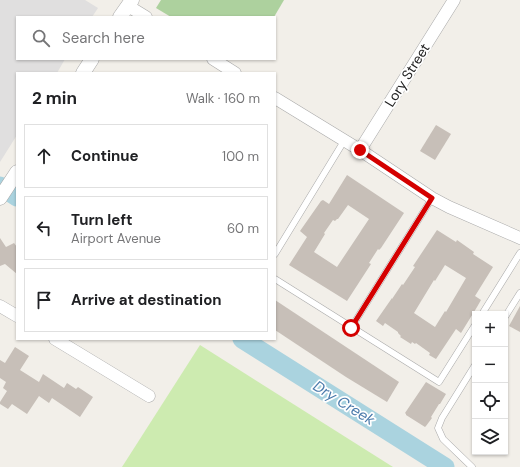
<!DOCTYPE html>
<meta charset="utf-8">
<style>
body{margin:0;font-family:"DM Sans",sans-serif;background:#f2f2f2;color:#202124}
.controls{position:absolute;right:12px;bottom:12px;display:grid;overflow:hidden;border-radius:0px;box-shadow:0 1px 3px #0004}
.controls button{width:36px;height:36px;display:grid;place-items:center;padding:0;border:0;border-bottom:1px solid #e0e0e0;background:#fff;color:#202124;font:20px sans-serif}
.stop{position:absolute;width:12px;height:12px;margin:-9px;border:3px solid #d40000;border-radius:50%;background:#fff}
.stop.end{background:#d40000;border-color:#fff;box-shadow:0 1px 4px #0008}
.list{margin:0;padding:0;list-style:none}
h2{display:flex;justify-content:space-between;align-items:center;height:52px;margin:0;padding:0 16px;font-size:17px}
h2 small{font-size:13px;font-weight:400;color:#757577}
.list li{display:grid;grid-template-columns:26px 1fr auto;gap:12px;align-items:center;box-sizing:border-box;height:64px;margin:0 8px 8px;padding:0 8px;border:1px solid #e0e0e0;border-radius:0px}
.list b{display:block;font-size:15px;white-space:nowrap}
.list p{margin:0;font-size:13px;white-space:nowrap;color:#757577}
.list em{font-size:13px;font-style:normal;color:#757577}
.icon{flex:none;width:22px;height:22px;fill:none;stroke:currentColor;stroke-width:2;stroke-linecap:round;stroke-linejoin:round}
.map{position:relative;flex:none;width:520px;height:467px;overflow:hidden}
.search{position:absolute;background:#fff;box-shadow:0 1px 3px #0004;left:16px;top:16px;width:260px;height:44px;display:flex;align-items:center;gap:10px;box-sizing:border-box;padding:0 14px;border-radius:0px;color:#757577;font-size:15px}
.panel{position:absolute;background:#fff;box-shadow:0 1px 3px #0004;left:16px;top:72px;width:260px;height:268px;border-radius:0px}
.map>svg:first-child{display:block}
</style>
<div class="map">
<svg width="520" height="467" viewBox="0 0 520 467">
<rect width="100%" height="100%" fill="#f2efe9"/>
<path fill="#e0dfdf" d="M 0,0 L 85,0 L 98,8 L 92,17 L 17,17 L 17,59 L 65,59 L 57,73 L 17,73 L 17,135 L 0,162 Z"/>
<path fill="#cdebb0" d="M 200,345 L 393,467 L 122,467 Z"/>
<path fill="#add19e" d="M 161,0 L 284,0 L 274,17 L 171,17 L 156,8 Z"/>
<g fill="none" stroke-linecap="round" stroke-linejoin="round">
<g stroke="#aad3df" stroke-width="19">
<path d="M 0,186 L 17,197"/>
<path d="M 242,339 L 445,467"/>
</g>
</g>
<g fill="#c7bfb8" fill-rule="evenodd">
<path d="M 436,125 L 451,134 L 435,160 L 420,151 Z"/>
<path d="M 347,175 L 404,213 L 381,248 L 379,250 L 378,249 L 369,263 L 371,264 L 347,301 L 289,265 L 307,237 L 300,231 L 321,201 L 323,200 L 329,204 ZM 348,205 L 369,219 L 337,267 L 314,252 L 325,234 L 324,233 L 333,220 L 335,221 L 337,219 L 338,219 Z"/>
<path d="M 437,230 L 456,242 L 457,240 L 474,252 L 473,254 L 493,267 L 475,296 L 481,300 L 477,307 L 461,333 L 456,329 L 436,359 L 429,355 L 430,353 L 416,343 L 415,344 L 412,342 L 411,344 L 400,337 L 401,336 L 398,333 L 398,332 L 385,323 L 383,326 L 376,321 L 392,298 L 392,299 L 402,284 L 403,285 L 415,267 L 413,266 ZM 445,265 L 466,278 L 446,312 L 445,311 L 435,327 L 414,313 L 434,280 L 435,281 Z"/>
<path d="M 0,238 L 6,247 L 14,243 L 17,247 L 17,274 L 5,264 L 0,266 Z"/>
<path d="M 275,300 L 399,382 L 387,402 L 346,377 L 275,330 Z"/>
<path d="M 520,306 L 520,332 L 509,326 Z"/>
<path d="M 15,347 L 29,356 L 20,370 L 39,382 L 43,374 L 64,388 L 67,383 L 76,389 L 78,387 L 93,397 L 80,417 L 52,398 L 49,403 L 39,396 L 27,414 L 12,404 L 8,409 L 0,404 L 0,402 L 7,391 L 3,388 L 6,382 L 0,378 L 0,360 L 5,363 Z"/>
<path d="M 426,382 L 446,394 L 440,404 L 439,404 L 431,417 L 432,418 L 426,426 L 425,427 L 406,415 L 406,414 L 405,413 Z"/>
</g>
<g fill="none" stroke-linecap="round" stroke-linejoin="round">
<defs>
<g id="service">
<path d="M 275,254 L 344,141"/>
<path d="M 275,279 L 439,382 L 475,325"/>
<path d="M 482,314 L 520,253"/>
<path d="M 505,317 L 520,293"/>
<path d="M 351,328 L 432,198"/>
<path d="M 472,467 L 443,439 L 438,428 L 442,418 L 475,365"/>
</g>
<g id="minor">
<path d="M 128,6 L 146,17"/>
<path d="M 213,59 L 235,73"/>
<path d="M 275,98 L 360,150 L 432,198 L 449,207 L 520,238"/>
<path d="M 360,150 L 454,0"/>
<path d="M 0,306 L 17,316"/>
<path d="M 55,339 L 149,396"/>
</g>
<g id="tertiary">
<path d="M 120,17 L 132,0"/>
<path d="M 83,73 L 92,59"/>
<path d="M 0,198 L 17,172"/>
</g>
</defs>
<use href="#service" stroke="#a9a9a9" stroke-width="7"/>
<use href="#minor" stroke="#a9a9a9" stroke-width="13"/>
<use href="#tertiary" stroke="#a9a9a9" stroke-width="15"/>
<use href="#service" stroke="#fff" stroke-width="6"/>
<use href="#minor" stroke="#fff" stroke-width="12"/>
<use href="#tertiary" stroke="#fff" stroke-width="14"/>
</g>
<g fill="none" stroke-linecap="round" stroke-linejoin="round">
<path stroke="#d40000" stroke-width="5" d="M 351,328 L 432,198 L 360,150"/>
</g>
<g text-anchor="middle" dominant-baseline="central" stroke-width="3.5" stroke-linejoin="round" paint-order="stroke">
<g font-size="14" fill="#222" stroke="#fff">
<text transform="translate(407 75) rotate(-58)">Lory Street</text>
</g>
<g font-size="15" font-style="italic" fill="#4a7aab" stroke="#fff">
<text transform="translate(344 403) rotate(32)">Dry Creek</text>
</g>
</g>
</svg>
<div class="controls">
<button>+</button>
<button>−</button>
<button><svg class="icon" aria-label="locate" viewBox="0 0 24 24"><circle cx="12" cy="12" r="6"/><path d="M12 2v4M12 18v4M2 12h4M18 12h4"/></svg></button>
<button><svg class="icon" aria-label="layers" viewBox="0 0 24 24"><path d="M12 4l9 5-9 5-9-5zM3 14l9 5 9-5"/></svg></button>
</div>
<div class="stop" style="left:351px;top:328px"></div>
<div class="stop end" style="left:360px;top:150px"></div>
<div class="search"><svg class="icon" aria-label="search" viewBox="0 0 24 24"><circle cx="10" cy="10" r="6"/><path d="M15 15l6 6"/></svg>Search here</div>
<section class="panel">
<h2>2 min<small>Walk · 160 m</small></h2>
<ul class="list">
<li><svg class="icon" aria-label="ahead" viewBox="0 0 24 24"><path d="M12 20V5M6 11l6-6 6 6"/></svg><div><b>Continue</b></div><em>100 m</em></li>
<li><svg class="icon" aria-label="left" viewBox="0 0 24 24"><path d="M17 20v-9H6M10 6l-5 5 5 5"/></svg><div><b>Turn left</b><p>Airport Avenue</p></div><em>60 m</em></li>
<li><svg class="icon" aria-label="arrive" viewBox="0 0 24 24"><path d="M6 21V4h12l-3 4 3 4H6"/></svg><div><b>Arrive at destination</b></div></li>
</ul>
</section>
</div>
